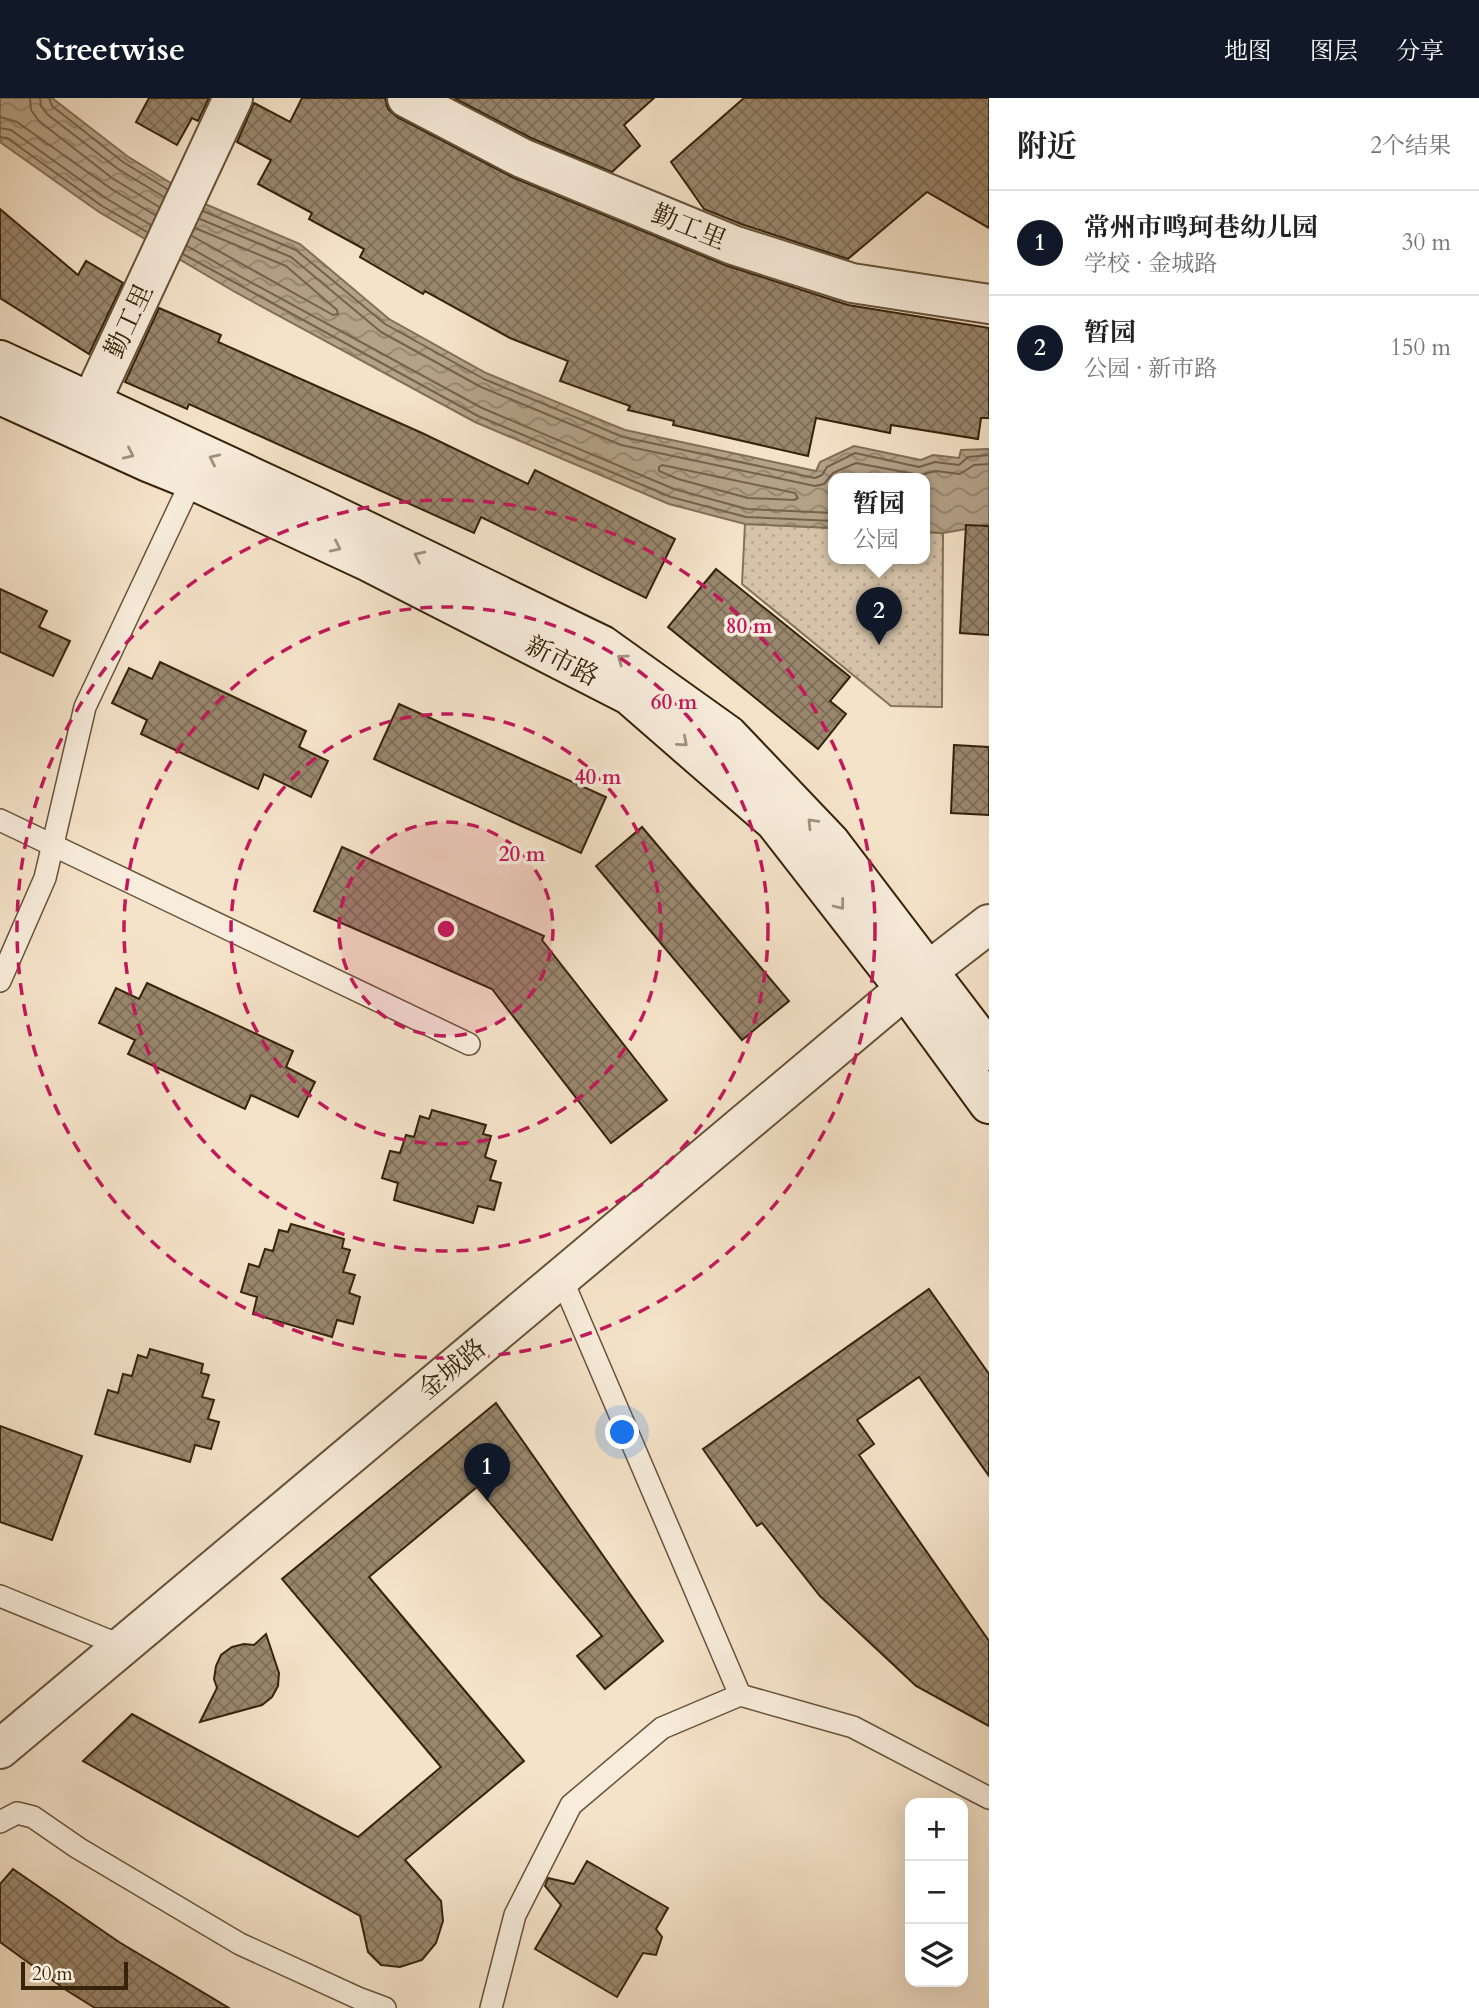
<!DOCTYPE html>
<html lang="zh">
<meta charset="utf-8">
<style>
body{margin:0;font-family:Cardo,"Noto Serif SC",serif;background:#f2f2f2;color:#222}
.controls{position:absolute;right:21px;bottom:21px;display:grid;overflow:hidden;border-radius:14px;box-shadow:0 7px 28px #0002}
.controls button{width:63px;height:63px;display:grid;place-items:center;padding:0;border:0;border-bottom:2px solid #e0e0e0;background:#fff;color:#222;font:35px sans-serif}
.scale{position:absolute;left:21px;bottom:18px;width:107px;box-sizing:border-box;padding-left:7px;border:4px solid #36230a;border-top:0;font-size:19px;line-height:24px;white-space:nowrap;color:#36230a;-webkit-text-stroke:5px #f8eddc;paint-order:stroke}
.you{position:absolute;left:623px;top:1335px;width:24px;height:24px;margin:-18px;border:5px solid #fff;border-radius:50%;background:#1a73e8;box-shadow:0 0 0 10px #1a73e833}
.badge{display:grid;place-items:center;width:46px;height:46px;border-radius:50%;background:#111827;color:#fff;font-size:23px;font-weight:700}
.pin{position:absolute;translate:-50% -58px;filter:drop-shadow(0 2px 4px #0008)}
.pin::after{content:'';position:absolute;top:37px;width:24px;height:21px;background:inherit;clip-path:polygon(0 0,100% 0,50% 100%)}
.popup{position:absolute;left:828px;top:375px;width:102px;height:91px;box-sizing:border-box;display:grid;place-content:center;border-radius:14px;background:#fff;filter:drop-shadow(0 2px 5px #0005);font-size:23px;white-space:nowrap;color:#767676}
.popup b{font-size:26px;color:#222}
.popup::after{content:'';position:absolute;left:50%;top:100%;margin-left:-14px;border:14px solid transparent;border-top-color:#fff}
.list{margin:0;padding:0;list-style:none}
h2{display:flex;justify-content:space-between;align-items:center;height:91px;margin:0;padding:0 28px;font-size:30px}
h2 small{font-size:23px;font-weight:400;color:#767676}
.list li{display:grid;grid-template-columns:46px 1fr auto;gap:21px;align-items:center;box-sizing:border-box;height:105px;padding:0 28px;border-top:2px solid #e0e0e0}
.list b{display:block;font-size:26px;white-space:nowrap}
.list p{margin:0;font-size:23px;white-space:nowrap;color:#767676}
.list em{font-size:23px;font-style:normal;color:#767676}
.icon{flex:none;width:38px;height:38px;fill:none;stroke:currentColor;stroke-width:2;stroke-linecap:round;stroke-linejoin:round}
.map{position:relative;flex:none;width:989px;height:1910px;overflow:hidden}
header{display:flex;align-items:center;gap:42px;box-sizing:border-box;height:98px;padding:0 35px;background:#111827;color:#fff}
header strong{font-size:33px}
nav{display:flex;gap:38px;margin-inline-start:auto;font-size:24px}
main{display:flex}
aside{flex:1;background:#fff}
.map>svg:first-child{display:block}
</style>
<header>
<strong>Streetwise</strong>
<nav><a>地图</a><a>图层</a><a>分享</a></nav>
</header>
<main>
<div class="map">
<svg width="989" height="1910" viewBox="0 0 989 1910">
<defs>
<pattern id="park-dots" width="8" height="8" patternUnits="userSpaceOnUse" patternTransform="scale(1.75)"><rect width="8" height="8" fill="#d5c2a9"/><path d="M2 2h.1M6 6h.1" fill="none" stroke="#b7a690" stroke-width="1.8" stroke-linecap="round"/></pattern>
<pattern id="water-waves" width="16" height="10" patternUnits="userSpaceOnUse" patternTransform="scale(1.75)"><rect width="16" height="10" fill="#b4a288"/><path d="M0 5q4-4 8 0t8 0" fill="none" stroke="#93846d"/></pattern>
<pattern id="building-cross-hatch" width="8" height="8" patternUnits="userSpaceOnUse" patternTransform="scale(1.75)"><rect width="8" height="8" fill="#99876d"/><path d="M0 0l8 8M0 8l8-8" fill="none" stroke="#7e6e58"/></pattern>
</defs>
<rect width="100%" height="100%" fill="#f5e3c9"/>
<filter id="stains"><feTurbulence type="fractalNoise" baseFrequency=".00286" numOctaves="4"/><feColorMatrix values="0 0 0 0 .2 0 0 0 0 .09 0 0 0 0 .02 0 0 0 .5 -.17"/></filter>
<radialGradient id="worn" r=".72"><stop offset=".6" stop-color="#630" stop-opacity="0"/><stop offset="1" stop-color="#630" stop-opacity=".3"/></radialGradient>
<path fill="url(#park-dots)" stroke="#86725a" stroke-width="2" d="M 745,426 L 833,430 L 834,461 L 924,461 L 925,434 L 943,435 L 942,609 L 891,608 L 742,486 Z"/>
<path fill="url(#water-waves)" stroke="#826f56" stroke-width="2" d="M 0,0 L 52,0 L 127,58 L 205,106 L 300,146 L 389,221 L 486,275 L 625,332 L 816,373 L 820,364 L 854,348 L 921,362 L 933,357 L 959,360 L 961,352 L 989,351 L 989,427 L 943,435 L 925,434 L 924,381 L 834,381 L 833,430 L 745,426 L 669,406 L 475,324 L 235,194 L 99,114 L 0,44 Z"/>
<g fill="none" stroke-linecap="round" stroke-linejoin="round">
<g stroke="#756249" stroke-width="2">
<path d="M 30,0 L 31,12 L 39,23 L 112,80 L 159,109"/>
<path d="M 40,0 L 41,8 L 47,16 L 118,71 L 164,99"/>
<path d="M 49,0 L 52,8 L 123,64 L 167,91"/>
<path d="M 0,19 L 17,24 L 113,92 L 155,117"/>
<path d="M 0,30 L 11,32 L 107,101 L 151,127"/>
<path d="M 0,39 L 7,40 L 102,108 L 147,134"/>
<path d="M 203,113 L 296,152 L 385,226 L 484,281 L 623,339 L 815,380 L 822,377 L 827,369 L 855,355 L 919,369 L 935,364 L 959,367 L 968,359 L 989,357"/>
<path d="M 200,121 L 291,159 L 381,234 L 481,289 L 621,347 L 815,388 L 824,386 L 833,375 L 856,365 L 920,377 L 936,373 L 960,376 L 974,367 L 989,366"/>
<path d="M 192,138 L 333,217 L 338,216 L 337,212 L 286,168 L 195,130"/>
<path d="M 187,148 L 243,180 L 482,310 L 674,391 L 747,411 L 834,415"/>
<path d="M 183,156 L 478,318 L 671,399 L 746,419 L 834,423"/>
<path d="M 662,367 L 795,395 L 798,400 L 794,402 L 748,400 L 678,381 L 659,373 L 659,369 Z"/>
</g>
</g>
<g fill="url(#building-cross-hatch)" stroke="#36230a" stroke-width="2">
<path d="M 149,0 L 209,0 L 198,23 L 192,20 L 177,47 L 136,24 Z"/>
<path d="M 302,0 L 385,0 L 388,11 L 397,19 L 512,79 L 725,167 L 848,207 L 989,230 L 989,320 L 981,320 L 978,341 L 891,327 L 890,335 L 816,320 L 808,358 L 673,327 L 674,323 L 628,312 L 630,308 L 560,283 L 568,263 L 510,240 L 425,193 L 423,196 L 360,159 L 364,151 L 309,121 L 312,115 L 258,86 L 271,62 L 237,44 L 254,5 L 290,24 Z"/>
<path d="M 454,0 L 654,0 L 624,27 L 640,48 L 612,74 L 531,40 Z"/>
<path d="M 744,0 L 989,0 L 989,130 L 927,94 L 848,161 L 741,126 L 704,111 L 671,64 Z"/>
<path d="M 0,111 L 78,177 L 86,163 L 123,185 L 89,256 L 0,200 Z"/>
<path d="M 159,210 L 221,237 L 218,244 L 422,335 L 528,386 L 535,372 L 675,441 L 646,500 L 481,419 L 474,435 L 189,306 L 187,311 L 125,284 Z"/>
<path d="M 966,427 L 989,428 L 989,537 L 960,535 Z"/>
<path d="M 716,471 L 850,579 L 830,603 L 846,616 L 818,651 L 668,529 Z"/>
<path d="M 0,491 L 47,513 L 39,529 L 70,543 L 53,578 L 0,554 Z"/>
<path d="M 160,564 L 306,633 L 299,649 L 328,663 L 311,699 L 264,676 L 258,691 L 141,636 L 147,622 L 112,605 L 129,570 L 152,581 Z"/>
<path d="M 399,606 L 606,699 L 581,755 L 374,661 Z"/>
<path d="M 954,647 L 989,649 L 989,717 L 951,715 Z"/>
<path d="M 642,729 L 789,903 L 742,942 L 596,768 Z"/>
<path d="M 342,749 L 544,838 L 542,842 L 667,1002 L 611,1045 L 492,891 L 314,813 Z"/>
<path d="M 147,885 L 293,953 L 286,969 L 315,984 L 298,1019 L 251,997 L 245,1011 L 128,956 L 135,942 L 99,925 L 116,890 L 139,901 Z"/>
<path d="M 432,1012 L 486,1027 L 483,1036 L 491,1038 L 485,1059 L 496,1063 L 490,1082 L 501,1085 L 494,1112 L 478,1108 L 473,1125 L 394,1102 L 398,1085 L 382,1080 L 390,1053 L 400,1055 L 406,1037 L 414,1039 L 420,1018 L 429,1021 Z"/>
<path d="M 291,1126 L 344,1141 L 342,1150 L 350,1152 L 343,1174 L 355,1177 L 349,1195 L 360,1199 L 353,1226 L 337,1222 L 332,1239 L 253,1216 L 257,1199 L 241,1194 L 249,1166 L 259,1169 L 265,1151 L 273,1153 L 279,1132 L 288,1134 Z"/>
<path d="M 929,1191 L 989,1276 L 989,1378 L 919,1279 L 857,1322 L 874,1346 L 859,1357 L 989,1543 L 989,1628 L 916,1588 L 820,1498 L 762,1425 L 757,1428 L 703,1351 Z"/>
<path d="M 150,1251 L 203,1266 L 201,1275 L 209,1277 L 202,1299 L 214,1302 L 208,1321 L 219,1324 L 211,1351 L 195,1347 L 190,1364 L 95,1336 L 108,1292 L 118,1295 L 123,1276 L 132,1278 L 138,1257 L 147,1260 Z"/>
<path d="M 496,1305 L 663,1543 L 605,1591 L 577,1558 L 602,1538 L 477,1389 L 369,1479 L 524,1663 L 405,1762 L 441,1803 L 443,1823 L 436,1845 L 422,1862 L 400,1869 L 381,1867 L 368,1854 L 360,1818 L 83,1663 L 132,1616 L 358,1739 L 441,1669 L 282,1481 Z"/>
<path d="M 0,1328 L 82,1358 L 52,1442 L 0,1424 Z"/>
<path d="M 266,1536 L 279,1575 L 278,1588 L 272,1599 L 262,1607 L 200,1624 L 217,1590 L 214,1581 L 216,1568 L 221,1557 L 232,1549 L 244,1546 L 254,1547 Z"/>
<path d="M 587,1763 L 668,1810 L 656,1831 L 662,1839 L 656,1857 L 643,1855 L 617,1899 L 535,1851 L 561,1807 L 545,1788 L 548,1780 L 574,1786 Z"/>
<path d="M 13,1771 L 119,1844 L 229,1910 L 95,1910 L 66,1892 L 0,1844 L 0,1786 Z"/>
</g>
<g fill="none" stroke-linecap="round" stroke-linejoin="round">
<defs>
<g id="lane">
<path d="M 0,722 L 469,946"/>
<path d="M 0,883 L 45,780 L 85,609 L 192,382"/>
<path d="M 561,1179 L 740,1597"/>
<path d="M 0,1498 L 122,1548"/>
<path d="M 0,1724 L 17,1715 L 33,1719 L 78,1750 L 240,1846 L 358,1900 L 385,1910"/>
<path d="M 491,1910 L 515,1817 L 571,1707 L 662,1630 L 740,1597 L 853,1629 L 989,1700"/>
</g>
<g id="street">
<path d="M 407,0 L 522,60 L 733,147 L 852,185 L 989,206"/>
<path d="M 78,332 L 233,0"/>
<path d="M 0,1651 L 905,891 L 989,826"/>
</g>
<g id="secondary">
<path d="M 0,262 L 319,410 L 602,547 L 728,637 L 830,744 L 989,953"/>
<path d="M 0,297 L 150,365 L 192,382 L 369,464 L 629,597 L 775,724 L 905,891 L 989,1006"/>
</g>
</defs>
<use href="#lane" stroke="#66533a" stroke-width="24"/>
<use href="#street" stroke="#66533a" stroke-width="42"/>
<use href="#secondary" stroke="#36230a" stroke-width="42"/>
<use href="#lane" stroke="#f8eddc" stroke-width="21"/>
<use href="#street" stroke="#f8eddc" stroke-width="38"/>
<use href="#secondary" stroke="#f8eddc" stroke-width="38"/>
</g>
<defs><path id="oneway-chevron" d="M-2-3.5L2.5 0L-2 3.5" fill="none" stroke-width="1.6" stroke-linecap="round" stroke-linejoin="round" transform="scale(1.75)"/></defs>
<g stroke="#a1927e">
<use href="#oneway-chevron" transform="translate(129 356) rotate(25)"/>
<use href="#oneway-chevron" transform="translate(214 361) rotate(-155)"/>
<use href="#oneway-chevron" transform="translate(336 449) rotate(25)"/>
<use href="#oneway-chevron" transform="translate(419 458) rotate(-154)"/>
<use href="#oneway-chevron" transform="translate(622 561) rotate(-144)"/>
<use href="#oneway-chevron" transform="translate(683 644) rotate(41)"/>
<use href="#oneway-chevron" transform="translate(812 725) rotate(-134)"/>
<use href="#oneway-chevron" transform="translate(840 807) rotate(52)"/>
</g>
<circle cx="446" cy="831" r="107" fill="#c2185b" fill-opacity=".12"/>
<g fill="none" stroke="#c2185b" stroke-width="3.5" stroke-dasharray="12 9">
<circle cx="446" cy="831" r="107"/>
<circle cx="446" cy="831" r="215"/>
<circle cx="446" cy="831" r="322"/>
<circle cx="446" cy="831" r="429"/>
</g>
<g text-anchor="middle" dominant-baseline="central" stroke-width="7" stroke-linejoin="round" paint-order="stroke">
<g font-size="26" fill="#36230a" stroke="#f8eddc">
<text transform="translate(689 129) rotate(22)">勤工里</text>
<text transform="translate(129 223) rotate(-65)">勤工里</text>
<text transform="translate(562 563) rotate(27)">新市路</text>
<text transform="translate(452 1271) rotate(-40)">金城路</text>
</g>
</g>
<circle cx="446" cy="831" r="10" fill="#c2185b" stroke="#f8eddc" stroke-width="3.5"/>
<g font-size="21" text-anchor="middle" font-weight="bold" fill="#c2185b" stroke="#f8eddc" stroke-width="7" stroke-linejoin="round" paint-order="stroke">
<text x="749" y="535">80 m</text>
<text x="674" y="611">60 m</text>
<text x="598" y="686">40 m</text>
<text x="522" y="763">20 m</text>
</g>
<rect width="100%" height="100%" filter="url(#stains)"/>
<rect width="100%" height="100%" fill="url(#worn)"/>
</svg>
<div class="controls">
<button>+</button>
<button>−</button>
<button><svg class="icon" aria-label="layers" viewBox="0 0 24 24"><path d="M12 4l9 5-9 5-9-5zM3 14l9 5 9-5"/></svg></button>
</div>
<div class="scale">20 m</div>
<div class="you"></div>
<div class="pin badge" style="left:487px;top:1403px">1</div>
<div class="pin badge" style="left:879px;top:547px">2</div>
<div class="popup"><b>暂园</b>公园</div>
</div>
<aside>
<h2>附近<small>2个结果</small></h2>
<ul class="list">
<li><span class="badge">1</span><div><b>常州市鸣珂巷幼儿园</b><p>学校 · 金城路</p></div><em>30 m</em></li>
<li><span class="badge">2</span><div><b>暂园</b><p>公园 · 新市路</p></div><em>150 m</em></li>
</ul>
</aside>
</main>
